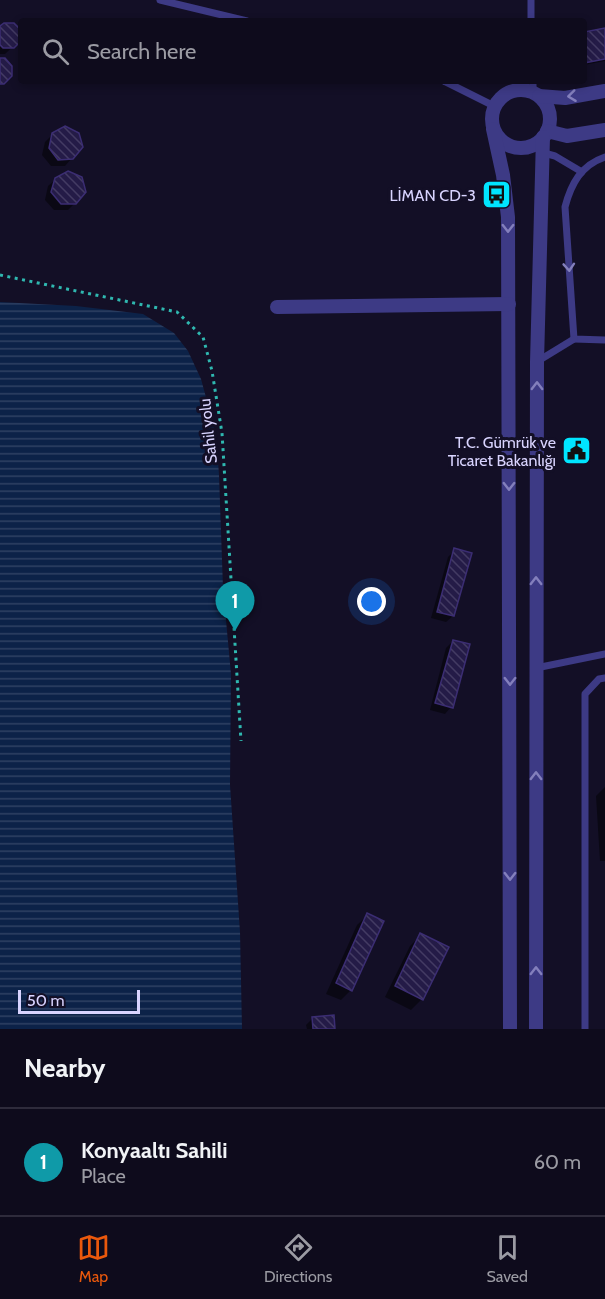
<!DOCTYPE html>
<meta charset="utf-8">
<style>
body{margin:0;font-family:Cabin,sans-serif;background:#171425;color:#f1f3f6}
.scale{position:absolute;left:18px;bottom:15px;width:122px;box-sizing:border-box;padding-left:6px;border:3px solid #d9d4ff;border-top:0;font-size:16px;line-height:21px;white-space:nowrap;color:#d9d4ff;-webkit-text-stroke:4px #130f26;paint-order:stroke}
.you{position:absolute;left:372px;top:602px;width:21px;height:21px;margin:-15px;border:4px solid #fff;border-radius:50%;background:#1a73e8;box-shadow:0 0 0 9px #1a73e833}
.badge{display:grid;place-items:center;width:39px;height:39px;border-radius:50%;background:#ea580c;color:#fff;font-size:20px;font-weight:700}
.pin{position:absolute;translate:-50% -50px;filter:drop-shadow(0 2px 3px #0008)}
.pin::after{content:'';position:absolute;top:32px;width:21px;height:18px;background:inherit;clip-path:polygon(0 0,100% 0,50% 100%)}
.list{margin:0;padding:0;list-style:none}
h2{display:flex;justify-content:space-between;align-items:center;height:78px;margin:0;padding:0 24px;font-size:26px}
h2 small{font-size:20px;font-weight:400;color:#9b9ba3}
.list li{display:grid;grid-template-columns:39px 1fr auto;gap:18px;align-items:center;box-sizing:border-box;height:108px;padding:0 24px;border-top:2px solid #2e2b3b}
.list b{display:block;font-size:22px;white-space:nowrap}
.list p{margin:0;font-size:20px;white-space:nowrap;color:#9b9ba3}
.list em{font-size:20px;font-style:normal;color:#9b9ba3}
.icon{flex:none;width:33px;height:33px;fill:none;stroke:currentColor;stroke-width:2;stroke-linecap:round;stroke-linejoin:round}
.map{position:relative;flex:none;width:605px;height:1029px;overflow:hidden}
.search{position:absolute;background:#0e0b1c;box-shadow:0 3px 9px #0003;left:18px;right:18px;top:18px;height:66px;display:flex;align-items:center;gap:15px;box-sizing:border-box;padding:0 21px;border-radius:6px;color:#9b9ba3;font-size:22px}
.sheet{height:186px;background:#0e0b1c}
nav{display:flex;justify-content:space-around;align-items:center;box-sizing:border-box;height:84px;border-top:2px solid #2e2b3b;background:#0e0b1c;font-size:16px;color:#9b9ba3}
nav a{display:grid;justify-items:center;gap:3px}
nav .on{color:#ea580c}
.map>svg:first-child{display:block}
</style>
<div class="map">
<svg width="605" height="1029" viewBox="0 0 605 1029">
<defs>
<pattern id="water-rules" width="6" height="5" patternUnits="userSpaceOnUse" patternTransform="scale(1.5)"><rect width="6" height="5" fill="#0c2248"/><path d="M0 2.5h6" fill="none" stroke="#2f4163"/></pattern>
<pattern id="building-back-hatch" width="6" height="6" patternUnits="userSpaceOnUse" patternTransform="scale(1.5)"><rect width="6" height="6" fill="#241b47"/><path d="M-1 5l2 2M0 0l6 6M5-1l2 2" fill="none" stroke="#433b63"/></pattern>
</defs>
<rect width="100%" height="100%" fill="#130f26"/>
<path fill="url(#water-rules)" d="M 0,302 L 76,306 L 143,314 L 174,333 L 188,351 L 201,379 L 216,434 L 219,475 L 223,588 L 231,674 L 230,785 L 240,932 L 242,1029 L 0,1029 Z"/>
<g fill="#0007">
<path d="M 0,28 L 20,40 L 5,54 L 0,54 Z"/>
<path d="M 605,30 L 605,61 L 584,65 L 584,33 Z"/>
<path d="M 53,134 L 72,158 L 65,166 L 51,166 L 42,155 L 45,142 Z"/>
<path d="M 56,179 L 75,203 L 68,210 L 54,210 L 45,200 L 48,186 Z"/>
<path d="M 455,550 L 453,616 L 446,622 L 431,618 L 448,557 Z"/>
<path d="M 453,641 L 451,707 L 445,714 L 430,710 L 446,648 Z"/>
<path d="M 605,787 L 605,861 L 600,861 L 596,796 Z"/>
<path d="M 368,915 L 351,990 L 341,1000 L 326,994 L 357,925 Z"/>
<path d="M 421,935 L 422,999 L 411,1010 L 385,997 L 410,946 Z"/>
<path d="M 313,1018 L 333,1029 L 307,1029 L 306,1025 Z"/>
</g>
<g fill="url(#building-back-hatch)" stroke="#3b2d73" stroke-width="1.5">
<path d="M 4,23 L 14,23 L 21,30 L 21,41 L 14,48 L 3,48 L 0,45 L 0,26 Z"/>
<path d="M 605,28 L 605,59 L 584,63 L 584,32 Z"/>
<path d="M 0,58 L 5,58 L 12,66 L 12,76 L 4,84 L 0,84 Z"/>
<path d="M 65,126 L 79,133 L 83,147 L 73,159 L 58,160 L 49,148 L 52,133 Z"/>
<path d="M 68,171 L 82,177 L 86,192 L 76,204 L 61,204 L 51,192 L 55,178 Z"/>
<path d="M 454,548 L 472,553 L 454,616 L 437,612 Z"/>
<path d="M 453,640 L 470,644 L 453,708 L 435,703 Z"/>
<path d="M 367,913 L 384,921 L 352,991 L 336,983 Z"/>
<path d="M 420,933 L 449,947 L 423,1000 L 395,986 Z"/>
<path d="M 334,1015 L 335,1029 L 313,1029 L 312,1017 Z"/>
</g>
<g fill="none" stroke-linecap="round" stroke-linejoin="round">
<path stroke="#2fb8b0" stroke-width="3" stroke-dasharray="3 4.5" stroke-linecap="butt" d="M 0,275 L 177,312 L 203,337 L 212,371 L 222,433 L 241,741"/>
<g stroke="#3d3a85" stroke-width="7">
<path d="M 160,0 L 247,21"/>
<path d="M 531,0 L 531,21"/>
<path d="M 444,81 L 494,106"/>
<path d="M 533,81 L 533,92"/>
<path d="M 544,153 L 555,156 L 582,172"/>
<path d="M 605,157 C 581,165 571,184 565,207 L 574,339 L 605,340"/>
<path d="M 538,361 L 574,339"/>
<path d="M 536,668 L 605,654"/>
<path d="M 585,1029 L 585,694 L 599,679 L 605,678"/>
</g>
<g stroke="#3d3a85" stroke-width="14">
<circle cx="521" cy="119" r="29"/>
<path d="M 539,96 L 565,98 L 605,91"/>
<path d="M 493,129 L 503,175 L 508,217 L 510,1029"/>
<path d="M 547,131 L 567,136 L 605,130"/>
<path d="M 277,307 L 509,304"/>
<path d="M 536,1029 L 537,362 L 543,137"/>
</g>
</g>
<defs><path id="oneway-chevron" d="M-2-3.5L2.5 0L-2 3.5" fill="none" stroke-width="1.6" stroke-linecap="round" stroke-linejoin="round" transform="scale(1.5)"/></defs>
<g stroke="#837fbc">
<use href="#oneway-chevron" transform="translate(572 96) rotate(173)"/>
<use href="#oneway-chevron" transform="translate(508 228) rotate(90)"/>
<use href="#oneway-chevron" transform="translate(569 267) rotate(86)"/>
<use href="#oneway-chevron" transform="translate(537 386) rotate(-90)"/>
<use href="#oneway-chevron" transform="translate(509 486) rotate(90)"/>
<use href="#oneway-chevron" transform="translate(536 581) rotate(-90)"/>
<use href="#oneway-chevron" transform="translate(510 681) rotate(90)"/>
<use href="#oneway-chevron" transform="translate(536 776) rotate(-90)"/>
<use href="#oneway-chevron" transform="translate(510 876) rotate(90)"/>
<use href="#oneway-chevron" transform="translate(536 971) rotate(-90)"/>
</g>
<defs>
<symbol id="bus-square" viewBox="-11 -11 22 22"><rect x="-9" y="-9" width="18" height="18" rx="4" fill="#00e5ff" stroke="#130f26"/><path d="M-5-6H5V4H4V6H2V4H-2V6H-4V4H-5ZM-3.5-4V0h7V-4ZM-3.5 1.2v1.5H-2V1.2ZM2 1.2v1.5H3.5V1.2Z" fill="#111"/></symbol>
<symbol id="civic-square" viewBox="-11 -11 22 22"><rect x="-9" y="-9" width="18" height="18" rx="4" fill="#00e5ff" stroke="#130f26"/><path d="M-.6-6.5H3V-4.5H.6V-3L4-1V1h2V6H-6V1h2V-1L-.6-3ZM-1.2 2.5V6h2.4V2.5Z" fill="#111"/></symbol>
</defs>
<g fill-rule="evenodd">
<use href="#bus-square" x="480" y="178" width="33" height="33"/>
<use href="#civic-square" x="560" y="434" width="33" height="33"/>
</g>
<g text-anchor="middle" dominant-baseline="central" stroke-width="6" stroke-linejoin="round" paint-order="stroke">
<g font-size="16" fill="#d9d4ff" stroke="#130f26" text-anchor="end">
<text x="476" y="195">LİMAN CD-3</text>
<text x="556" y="442">T.C. Gümrük ve<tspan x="556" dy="18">Ticaret Bakanlığı</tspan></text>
</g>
<g font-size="16" fill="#d9d4ff" stroke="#130f26">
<text transform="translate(208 431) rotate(-96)">Sahil yolu</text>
</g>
</g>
</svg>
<div class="scale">50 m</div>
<div class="you"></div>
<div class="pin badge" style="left:235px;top:631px;background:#0f9aa8">1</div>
<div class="search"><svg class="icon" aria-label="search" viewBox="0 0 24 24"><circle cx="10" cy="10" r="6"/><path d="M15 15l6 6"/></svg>Search here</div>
</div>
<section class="sheet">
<h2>Nearby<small></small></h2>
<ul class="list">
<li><span class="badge" style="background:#0f9aa8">1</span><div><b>Konyaaltı Sahili</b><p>Place</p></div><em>60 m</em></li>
</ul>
</section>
<nav>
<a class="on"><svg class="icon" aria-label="map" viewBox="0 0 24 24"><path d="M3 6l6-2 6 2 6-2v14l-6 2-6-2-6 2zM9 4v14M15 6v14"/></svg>Map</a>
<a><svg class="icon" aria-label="directions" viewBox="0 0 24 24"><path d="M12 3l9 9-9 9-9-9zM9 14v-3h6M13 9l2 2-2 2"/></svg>Directions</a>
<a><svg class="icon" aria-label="saved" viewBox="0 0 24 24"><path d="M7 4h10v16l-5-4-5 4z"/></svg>Saved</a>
</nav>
